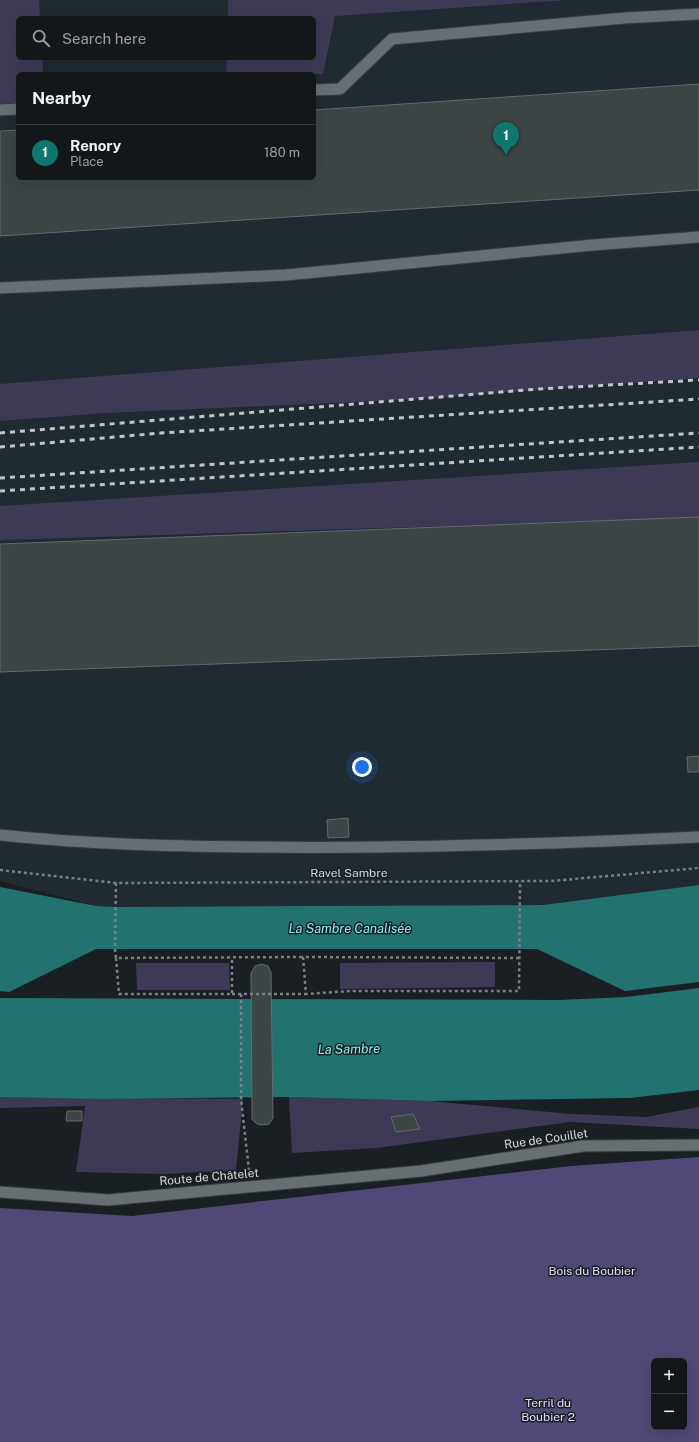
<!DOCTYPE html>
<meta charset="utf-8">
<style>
body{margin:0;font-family:"Public Sans",sans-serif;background:#212427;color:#f1f3f6}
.controls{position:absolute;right:12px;bottom:12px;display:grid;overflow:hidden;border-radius:6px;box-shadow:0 4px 16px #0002}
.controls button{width:36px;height:36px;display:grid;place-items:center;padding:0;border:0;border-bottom:1px solid #333639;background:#14171a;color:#f1f3f6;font:20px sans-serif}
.you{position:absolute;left:362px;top:767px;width:14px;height:14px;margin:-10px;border:3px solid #fff;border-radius:50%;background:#1a73e8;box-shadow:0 0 0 6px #1a73e833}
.badge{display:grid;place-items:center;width:26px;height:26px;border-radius:50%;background:#0f766e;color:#fff;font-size:13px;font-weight:700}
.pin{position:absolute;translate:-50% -33px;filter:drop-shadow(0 1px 2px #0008)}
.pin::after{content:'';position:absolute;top:21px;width:14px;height:12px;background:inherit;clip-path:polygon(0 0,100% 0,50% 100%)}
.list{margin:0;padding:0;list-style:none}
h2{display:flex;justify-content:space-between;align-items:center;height:52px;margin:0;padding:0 16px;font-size:17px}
h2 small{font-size:13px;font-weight:400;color:#9d9fa2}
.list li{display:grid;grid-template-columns:26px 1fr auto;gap:12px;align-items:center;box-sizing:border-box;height:56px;padding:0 16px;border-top:1px solid #333639}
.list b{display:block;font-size:15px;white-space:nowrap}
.list p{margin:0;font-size:13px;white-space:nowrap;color:#9d9fa2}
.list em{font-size:13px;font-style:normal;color:#9d9fa2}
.icon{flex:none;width:22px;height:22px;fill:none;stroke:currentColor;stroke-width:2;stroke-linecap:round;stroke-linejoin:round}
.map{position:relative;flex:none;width:699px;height:1442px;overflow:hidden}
.search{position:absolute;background:#14171a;box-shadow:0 4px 16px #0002;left:16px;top:16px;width:300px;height:44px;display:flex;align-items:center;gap:10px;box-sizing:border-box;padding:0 14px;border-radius:6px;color:#9d9fa2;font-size:15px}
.panel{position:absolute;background:#14171a;box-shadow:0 4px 16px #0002;left:16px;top:72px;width:300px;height:108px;border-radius:6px}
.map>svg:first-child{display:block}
</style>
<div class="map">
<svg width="699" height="1442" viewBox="0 0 699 1442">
<rect width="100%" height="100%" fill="#1a1f23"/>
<path fill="#202b31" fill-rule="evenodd" d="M 0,0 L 699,0 L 699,885 L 543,905 L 116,907 L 96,906 L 0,881 ZM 18,18 L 314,18 L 314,58 L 18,58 ZM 18,74 L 314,74 L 314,178 L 18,178 Z"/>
<g fill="#3e3a56">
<path d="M 0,0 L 39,0 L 40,18 L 18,18 L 18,58 L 42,58 L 43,74 L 18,74 L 18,103 L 0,104 Z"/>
<path d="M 228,0 L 567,0 L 335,16 L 323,74 L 226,74 L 227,58 L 314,58 L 314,18 L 228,18 Z"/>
<path d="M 699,330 L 699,378 L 400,400 L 105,413 L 0,421 L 0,384 Z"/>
<path d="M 699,462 L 699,518 L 0,540 L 0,506 Z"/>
<path d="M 495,962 L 495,987 L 340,989 L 340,963 Z"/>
<path d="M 136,963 L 229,963 L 230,990 L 137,990 Z"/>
<path d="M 0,1097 L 243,1099 L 236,1170 L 166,1174 L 76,1172 L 85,1106 L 0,1108 Z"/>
<path d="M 289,1097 L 429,1101 L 572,1114 L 646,1117 L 699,1107 L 699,1129 L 570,1122 L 377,1148 L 292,1153 Z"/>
</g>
<path fill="#504876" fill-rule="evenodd" d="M 699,1157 L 699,1442 L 0,1442 L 0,1208 L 132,1216 L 571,1166 ZM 654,1361 L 684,1361 L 684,1427 L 654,1427 Z"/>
<g fill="#22726f">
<path d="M 699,885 L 699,982 L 625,991 L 537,949 L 96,949 L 9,992 L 0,991 L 0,887 L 96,906 L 116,907 L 543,905 Z"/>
<path d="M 699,988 L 699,1090 L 630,1098 L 429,1101 L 289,1097 L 102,1099 L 0,1097 L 0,998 L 560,1000 L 626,997 Z"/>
</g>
<g fill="#3d4547" stroke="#626b6d">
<path d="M 699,84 L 699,190 L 0,236 L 0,131 L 18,130 L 18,178 L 314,178 L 314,110 Z"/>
<path d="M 699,517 L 699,646 L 0,672 L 0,544 Z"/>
<path d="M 699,756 L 699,772 L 688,772 L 687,757 Z"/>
<path d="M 348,818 L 349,837 L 328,838 L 327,820 Z"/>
<path d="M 262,964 L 268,966 L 271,972 L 273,1118 L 269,1124 L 262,1125 L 257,1124 L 252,1119 L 251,973 L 255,966 Z"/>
<path d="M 67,1111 L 82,1111 L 82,1121 L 66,1121 Z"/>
<path d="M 413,1114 L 420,1129 L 396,1132 L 391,1117 Z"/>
</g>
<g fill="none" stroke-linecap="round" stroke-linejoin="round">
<defs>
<g id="service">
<path d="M 314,90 L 340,89 L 392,39 L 625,18 L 699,14"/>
<path d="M 0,110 L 18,109"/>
<path d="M 0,288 L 286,275 L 593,245 L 699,237"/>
<path d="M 0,835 C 83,844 166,846 249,847 C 399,849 549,844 699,837"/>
</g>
<path id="secondary" d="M 0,1192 L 108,1200 L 421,1171 L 583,1146 L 699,1145"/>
</defs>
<use href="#service" stroke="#373b3f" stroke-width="13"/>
<use href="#secondary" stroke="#373b3f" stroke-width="13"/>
<g stroke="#7c8083" stroke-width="2.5" stroke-dasharray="3 3" stroke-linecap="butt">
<path d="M 0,870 L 116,883 L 551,881 L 699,868"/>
<path d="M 116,883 L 115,949 L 116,958 L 303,957"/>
<path d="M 116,958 L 119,994 L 232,994 L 232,958"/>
<path d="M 519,958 L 303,957 L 306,994 L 350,991 L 519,991 L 520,881"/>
<path d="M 232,994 L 306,994"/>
<path d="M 241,994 L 241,1099 L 249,1170"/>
</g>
<use href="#service" stroke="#686f73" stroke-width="11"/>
<use href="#secondary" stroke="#686f73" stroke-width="11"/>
<g stroke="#c2c5c8" stroke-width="3" stroke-dasharray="5 5" stroke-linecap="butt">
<path d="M 0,433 L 538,389 L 699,380"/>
<path d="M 0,447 L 161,433 L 699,399"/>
<path d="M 0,478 L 699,433"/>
<path d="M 0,491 L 699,447"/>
</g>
</g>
<g text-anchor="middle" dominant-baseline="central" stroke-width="3" stroke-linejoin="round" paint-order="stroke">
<g font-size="12" fill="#d6d9dc" stroke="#1a1f23">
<text x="349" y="873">Ravel Sambre</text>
<text transform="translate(546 1139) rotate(-8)">Rue de Couillet</text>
<text transform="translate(209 1177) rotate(-5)">Route de Châtelet</text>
</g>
<g font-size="12" fill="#e0dcfb" stroke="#1a1f23">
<text x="592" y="1271">Bois du Boubier</text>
<text x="548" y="1403">Terril du<tspan x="548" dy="14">Boubier 2</tspan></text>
</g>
<g font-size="13" font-style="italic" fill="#81f3ed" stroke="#1a1f23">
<text x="350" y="928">La Sambre Canalisée</text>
<text transform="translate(349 1049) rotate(-1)">La Sambre</text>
</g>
</g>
</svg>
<div class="controls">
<button>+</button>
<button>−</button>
</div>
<div class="you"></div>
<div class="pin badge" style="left:506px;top:155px">1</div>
<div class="search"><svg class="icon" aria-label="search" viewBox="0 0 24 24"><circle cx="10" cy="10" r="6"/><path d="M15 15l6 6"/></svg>Search here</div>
<section class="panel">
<h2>Nearby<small></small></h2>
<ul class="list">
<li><span class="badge">1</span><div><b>Renory</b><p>Place</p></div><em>180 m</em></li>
</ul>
</section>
</div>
